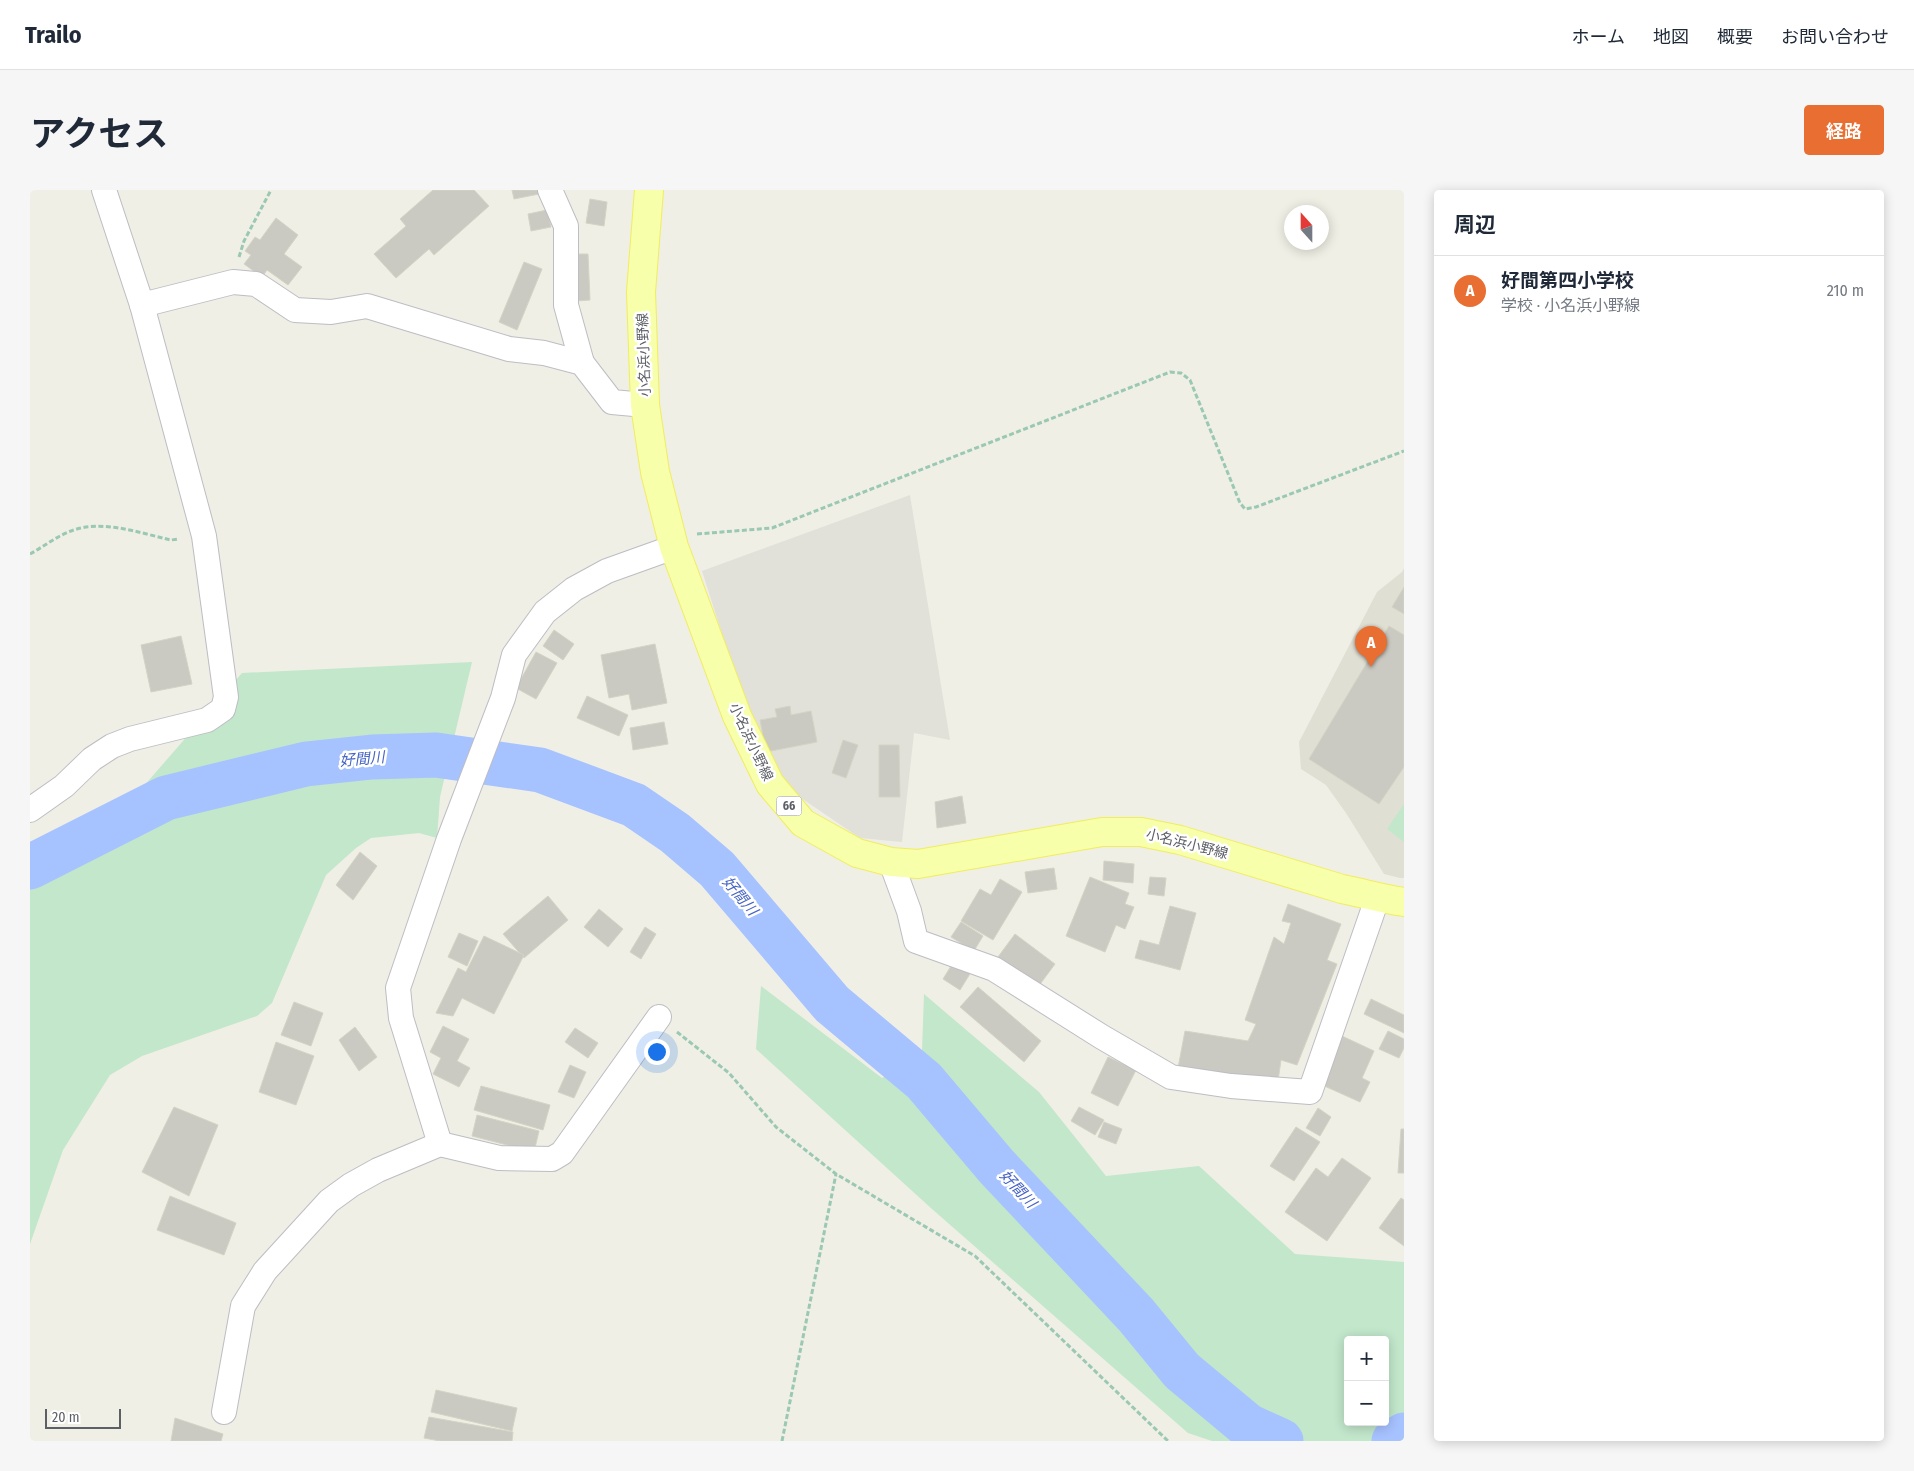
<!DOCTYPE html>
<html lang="ja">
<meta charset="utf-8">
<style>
body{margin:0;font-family:"Fira Sans Condensed","Noto Sans JP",sans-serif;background:#f6f6f7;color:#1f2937}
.controls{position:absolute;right:15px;bottom:15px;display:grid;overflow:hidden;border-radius:5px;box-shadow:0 2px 12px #0003}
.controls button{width:45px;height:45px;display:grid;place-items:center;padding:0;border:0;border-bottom:1px solid #e0e1e3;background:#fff;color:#1f2937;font:25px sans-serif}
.compass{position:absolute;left:1254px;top:15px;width:45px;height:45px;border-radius:50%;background:#fff;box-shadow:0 2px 12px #0003;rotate:339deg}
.scale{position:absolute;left:15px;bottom:12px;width:76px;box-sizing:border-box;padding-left:5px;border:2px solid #5d5f66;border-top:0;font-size:14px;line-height:18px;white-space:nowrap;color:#5d5f66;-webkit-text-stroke:4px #fff;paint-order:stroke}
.you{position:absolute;left:626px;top:861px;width:18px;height:18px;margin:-12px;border:4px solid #fff;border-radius:50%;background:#1a73e8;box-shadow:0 0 0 8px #1a73e833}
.badge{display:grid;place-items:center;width:32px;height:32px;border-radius:50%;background:#e96e32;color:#fff;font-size:16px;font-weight:700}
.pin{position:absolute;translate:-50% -41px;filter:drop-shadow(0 1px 2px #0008)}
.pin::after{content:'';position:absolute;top:26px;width:18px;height:15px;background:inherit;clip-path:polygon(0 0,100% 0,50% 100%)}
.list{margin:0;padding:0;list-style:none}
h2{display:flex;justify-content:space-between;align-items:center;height:65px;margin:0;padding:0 20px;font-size:21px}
h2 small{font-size:16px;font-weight:400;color:#747a83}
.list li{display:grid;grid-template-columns:32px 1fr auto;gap:15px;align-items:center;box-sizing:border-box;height:70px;padding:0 20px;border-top:1px solid #e0e1e3}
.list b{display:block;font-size:19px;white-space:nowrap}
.list p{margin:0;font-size:16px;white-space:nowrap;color:#747a83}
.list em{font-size:16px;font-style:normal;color:#747a83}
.map{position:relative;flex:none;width:1374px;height:1251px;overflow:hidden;border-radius:5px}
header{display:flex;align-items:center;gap:30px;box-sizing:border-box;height:70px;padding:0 25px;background:#fff;border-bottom:1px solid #e0e1e3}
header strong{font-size:24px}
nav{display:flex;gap:28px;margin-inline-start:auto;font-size:18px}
.intro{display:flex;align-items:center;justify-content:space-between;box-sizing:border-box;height:120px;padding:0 30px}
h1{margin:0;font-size:35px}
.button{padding:12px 22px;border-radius:5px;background:#e96e32;color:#fff;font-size:18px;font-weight:700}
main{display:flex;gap:30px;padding:0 30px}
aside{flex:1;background:#fff;border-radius:5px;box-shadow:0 2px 12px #0003}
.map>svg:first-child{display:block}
</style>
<header>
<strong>Trailo</strong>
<nav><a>ホーム</a><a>地図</a><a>概要</a><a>お問い合わせ</a></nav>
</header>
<div class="intro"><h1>アクセス</h1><a class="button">経路</a></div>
<main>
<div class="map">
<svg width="1374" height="1251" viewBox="0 0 1374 1251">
<rect width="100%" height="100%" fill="#efefe5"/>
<path fill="#e1e1da" d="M 880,305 L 920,550 L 884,543 L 872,652 L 830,648 L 752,595 L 714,513 L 672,381 Z"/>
<path fill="#dfdfd3" d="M 1374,378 L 1374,688 L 1370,688 L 1354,684 L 1316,623 L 1296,595 L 1271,579 L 1269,552 L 1347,402 L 1372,382 Z"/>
<g fill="#c2e7cb" fill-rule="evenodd">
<path d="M 442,472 L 410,607 L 407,648 L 389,643 L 341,648 L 326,658 L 296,685 L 242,813 L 227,826 L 112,866 L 80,885 L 33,960 L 0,1054 L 0,698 L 41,680 L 212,483 Z"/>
<path d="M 1374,614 L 1374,652 L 1357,639 Z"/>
<path d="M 731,796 L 852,888 L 892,861 L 894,804 L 1009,902 L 1076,986 L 1169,976 L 1265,1064 L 1374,1072 L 1374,1251 L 1182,1251 L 1158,1243 L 902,1019 L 726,859 ZM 1318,1150 L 1355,1150 L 1355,1232 L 1318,1232 Z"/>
</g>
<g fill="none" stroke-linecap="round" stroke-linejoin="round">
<g stroke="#a6c2ff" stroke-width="45">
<path d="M 0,677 L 136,608 L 276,574 L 342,567 L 406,565 L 510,580 L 604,615 L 645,643 L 687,679 L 802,814 L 894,891 L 966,976 L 1106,1125 L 1152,1181 L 1218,1236 L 1251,1251"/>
<path d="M 1364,1251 L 1374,1245"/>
</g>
</g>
<g fill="#cacac2" stroke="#d4d3c4">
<path d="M 403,0 L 444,0 L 459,16 L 404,65 L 399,59 L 366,88 L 344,64 L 376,36 L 370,29 Z"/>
<path d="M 482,0 L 508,0 L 509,4 L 484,9 Z"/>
<path d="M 560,9 L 577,12 L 574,36 L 556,33 Z"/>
<path d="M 517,20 L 521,37 L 501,41 L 498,24 Z"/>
<path d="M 246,28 L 268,45 L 254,64 L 272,77 L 258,95 L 237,80 L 232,87 L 214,74 L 221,65 L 215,61 L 225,47 L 230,50 Z"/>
<path d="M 546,64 L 558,64 L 560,110 L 547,111 Z"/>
<path d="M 494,72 L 512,79 L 487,140 L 469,132 Z"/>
<path d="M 1374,397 L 1374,424 L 1362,417 Z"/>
<path d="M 1359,436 L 1374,445 L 1374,577 L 1349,614 L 1279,569 Z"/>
<path d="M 524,440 L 544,454 L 533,470 L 513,456 Z"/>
<path d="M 151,446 L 162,494 L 121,502 L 111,455 Z"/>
<path d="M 625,454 L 637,513 L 602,520 L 599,504 L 579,508 L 571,465 Z"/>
<path d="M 506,462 L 527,473 L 506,509 L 486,498 Z"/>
<path d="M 557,506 L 598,525 L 589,546 L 547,528 Z"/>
<path d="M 760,516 L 761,525 L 781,521 L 787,552 L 736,562 L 730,530 L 747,527 L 745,519 Z"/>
<path d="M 634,532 L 638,554 L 603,560 L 600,538 Z"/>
<path d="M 813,550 L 828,555 L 816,588 L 802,583 Z"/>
<path d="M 849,555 L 869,555 L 870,607 L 849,607 Z"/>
<path d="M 932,606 L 936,633 L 907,638 L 905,612 Z"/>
<path d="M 330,662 L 347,676 L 323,710 L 306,695 Z"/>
<path d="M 1074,671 L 1104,674 L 1103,693 L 1073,690 Z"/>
<path d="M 1024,678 L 1027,699 L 998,703 L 995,682 Z"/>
<path d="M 1060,687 L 1099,703 L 1095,714 L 1104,717 L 1095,739 L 1086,735 L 1075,762 L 1036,746 Z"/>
<path d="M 1120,687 L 1136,688 L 1134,706 L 1118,704 Z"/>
<path d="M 970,689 L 992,702 L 963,750 L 931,731 L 950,699 L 961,705 Z"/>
<path d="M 518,706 L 538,730 L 494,768 L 473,744 Z"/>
<path d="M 1258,714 L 1311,734 L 1297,770 L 1307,774 L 1267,875 L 1251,870 L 1248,891 L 1148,878 L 1155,841 L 1218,851 L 1226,834 L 1215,830 L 1244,747 L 1254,754 L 1261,733 L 1252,731 Z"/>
<path d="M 1140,716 L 1166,723 L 1150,780 L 1105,768 L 1110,750 L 1129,755 Z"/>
<path d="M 569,719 L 593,739 L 578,757 L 554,737 Z"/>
<path d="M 931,732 L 953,746 L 944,761 L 921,747 Z"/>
<path d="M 615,737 L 626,744 L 611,769 L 600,762 Z"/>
<path d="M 429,743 L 448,751 L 437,776 L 418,767 Z"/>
<path d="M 985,744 L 1025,774 L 1008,797 L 968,767 Z"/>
<path d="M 454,746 L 494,765 L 464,824 L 432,808 L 423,826 L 406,823 L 428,778 L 436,782 Z"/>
<path d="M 929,763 L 946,774 L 930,800 L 913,789 Z"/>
<path d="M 948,797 L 1011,851 L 994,872 L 930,817 Z"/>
<path d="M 1341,809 L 1374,825 L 1374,843 L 1334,824 Z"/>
<path d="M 264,812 L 293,823 L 281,856 L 251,845 Z"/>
<path d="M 413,836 L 439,849 L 427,871 L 440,878 L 429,897 L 403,884 L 411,868 L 400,862 Z"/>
<path d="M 325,837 L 347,867 L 329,881 L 309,850 Z"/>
<path d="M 545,838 L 568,853 L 558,868 L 535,852 Z"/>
<path d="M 1358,841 L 1374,849 L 1374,858 L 1369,868 L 1349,859 Z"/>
<path d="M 1312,846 L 1344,861 L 1332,888 L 1340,892 L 1330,912 L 1290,894 Z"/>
<path d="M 246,852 L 284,866 L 266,915 L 229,902 Z"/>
<path d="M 1078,867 L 1106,880 L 1088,916 L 1061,903 Z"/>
<path d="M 540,875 L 556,882 L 544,908 L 528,902 Z"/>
<path d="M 451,896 L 520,915 L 513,940 L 444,920 Z"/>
<path d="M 144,917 L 188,935 L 159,1006 L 112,982 Z"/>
<path d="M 1049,917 L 1074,930 L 1065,945 L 1041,931 Z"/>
<path d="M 1288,918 L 1301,927 L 1290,946 L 1276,938 Z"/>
<path d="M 447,925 L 509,941 L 504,962 L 442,946 Z"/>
<path d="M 1074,932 L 1092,939 L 1086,954 L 1068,947 Z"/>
<path d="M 1266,937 L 1290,952 L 1264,991 L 1240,976 Z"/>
<path d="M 1371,939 L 1374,939 L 1374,983 L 1368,983 Z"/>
<path d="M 1312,968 L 1341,988 L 1297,1051 L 1255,1022 L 1286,978 L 1298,987 Z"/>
<path d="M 140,1006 L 206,1033 L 194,1065 L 127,1040 Z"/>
<path d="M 1371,1008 L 1374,1010 L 1374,1056 L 1349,1038 Z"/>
<path d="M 406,1200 L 487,1218 L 482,1241 L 401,1222 Z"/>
<path d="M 399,1227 L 483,1242 L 482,1251 L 410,1251 L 394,1248 Z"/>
<path d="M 145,1228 L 193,1244 L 191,1251 L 141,1251 Z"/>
</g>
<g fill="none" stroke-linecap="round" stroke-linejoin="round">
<defs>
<g id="street">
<path d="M 520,0 L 536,36 L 536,115 L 552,173"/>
<path d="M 112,115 L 203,92 L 226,94 L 265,120 L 301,122 L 337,116 L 479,159 L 514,163 L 552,173 L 582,212 L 615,215"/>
<path d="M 0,620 L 34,596 L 62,569 L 82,556 L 100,549 L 177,530 L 193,519 L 196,507 L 174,346 L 112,115 L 74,0"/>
<path d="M 861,672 L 879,721 L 886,751 L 964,779 L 1072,847 L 1141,887 L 1201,896 L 1280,902 L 1347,709"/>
<path d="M 410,954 L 469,968 L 522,969 L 532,963 L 629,827"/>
<path d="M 194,1222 L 213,1116 L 235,1081 L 299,1011 L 321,995 L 348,980 L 410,954 L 371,828 L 368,798 L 419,649 L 473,508 L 484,465 L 515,422 L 544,399 L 577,381 L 644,357"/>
</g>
<path id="primary" d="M 619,0 L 611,102 L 615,215 L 625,282 L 644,357 L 707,526 L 740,594 L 773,633 L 827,663 L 861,672 L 888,674 L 1072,642 L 1111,642 L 1150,650 L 1312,699 C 1333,703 1353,709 1374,712"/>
</defs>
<use href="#street" stroke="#bdbdc4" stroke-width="26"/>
<use href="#primary" stroke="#f1ed5d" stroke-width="30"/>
<g stroke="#9bc8b3" stroke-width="3" stroke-dasharray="5 2.5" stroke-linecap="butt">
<path d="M 209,67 L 214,51 L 241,0"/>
<path d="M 667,344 L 742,338 L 1140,182 L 1151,183 L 1160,190 L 1210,313 L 1215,319 L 1226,317 L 1374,261"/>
<path d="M 0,364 C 13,357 27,346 41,341 C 72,329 110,343 141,350 L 149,349"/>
<path d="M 647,842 L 699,883 L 746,937 L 806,984 L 945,1066 L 1138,1251"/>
<path d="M 752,1251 L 806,984"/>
</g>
<use href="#street" stroke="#fff" stroke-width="24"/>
<use href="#primary" stroke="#f7ffab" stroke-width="28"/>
</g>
<g text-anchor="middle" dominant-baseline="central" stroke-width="5" stroke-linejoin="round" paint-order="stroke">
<rect fill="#fff" stroke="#8e8f94" stroke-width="1" x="746.5" y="606.5" width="25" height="19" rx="4"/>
<g font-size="12" font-weight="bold" fill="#5d5f66">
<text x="759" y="616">66</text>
</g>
<g font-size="14" fill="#5d5f66" stroke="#fff">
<text transform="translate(614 165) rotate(-92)">小名浜小野線</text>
<text transform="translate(721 552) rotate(65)">小名浜小野線</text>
<text transform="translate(1157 654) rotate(14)">小名浜小野線</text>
</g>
<g font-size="15" font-style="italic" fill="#4764c4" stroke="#fff">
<text transform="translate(332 569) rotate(-5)">好間川</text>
<text transform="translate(710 706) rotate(50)">好間川</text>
<text transform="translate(988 999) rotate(47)">好間川</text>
</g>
</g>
</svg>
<div class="controls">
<button>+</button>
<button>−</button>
</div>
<svg class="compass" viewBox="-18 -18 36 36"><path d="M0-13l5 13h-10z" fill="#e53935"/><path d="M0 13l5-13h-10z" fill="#747a83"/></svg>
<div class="scale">20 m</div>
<div class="you"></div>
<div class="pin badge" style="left:1341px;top:477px">A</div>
</div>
<aside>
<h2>周辺<small></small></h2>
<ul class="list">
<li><span class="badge">A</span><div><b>好間第四小学校</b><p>学校 · 小名浜小野線</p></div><em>210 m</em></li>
</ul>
</aside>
</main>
